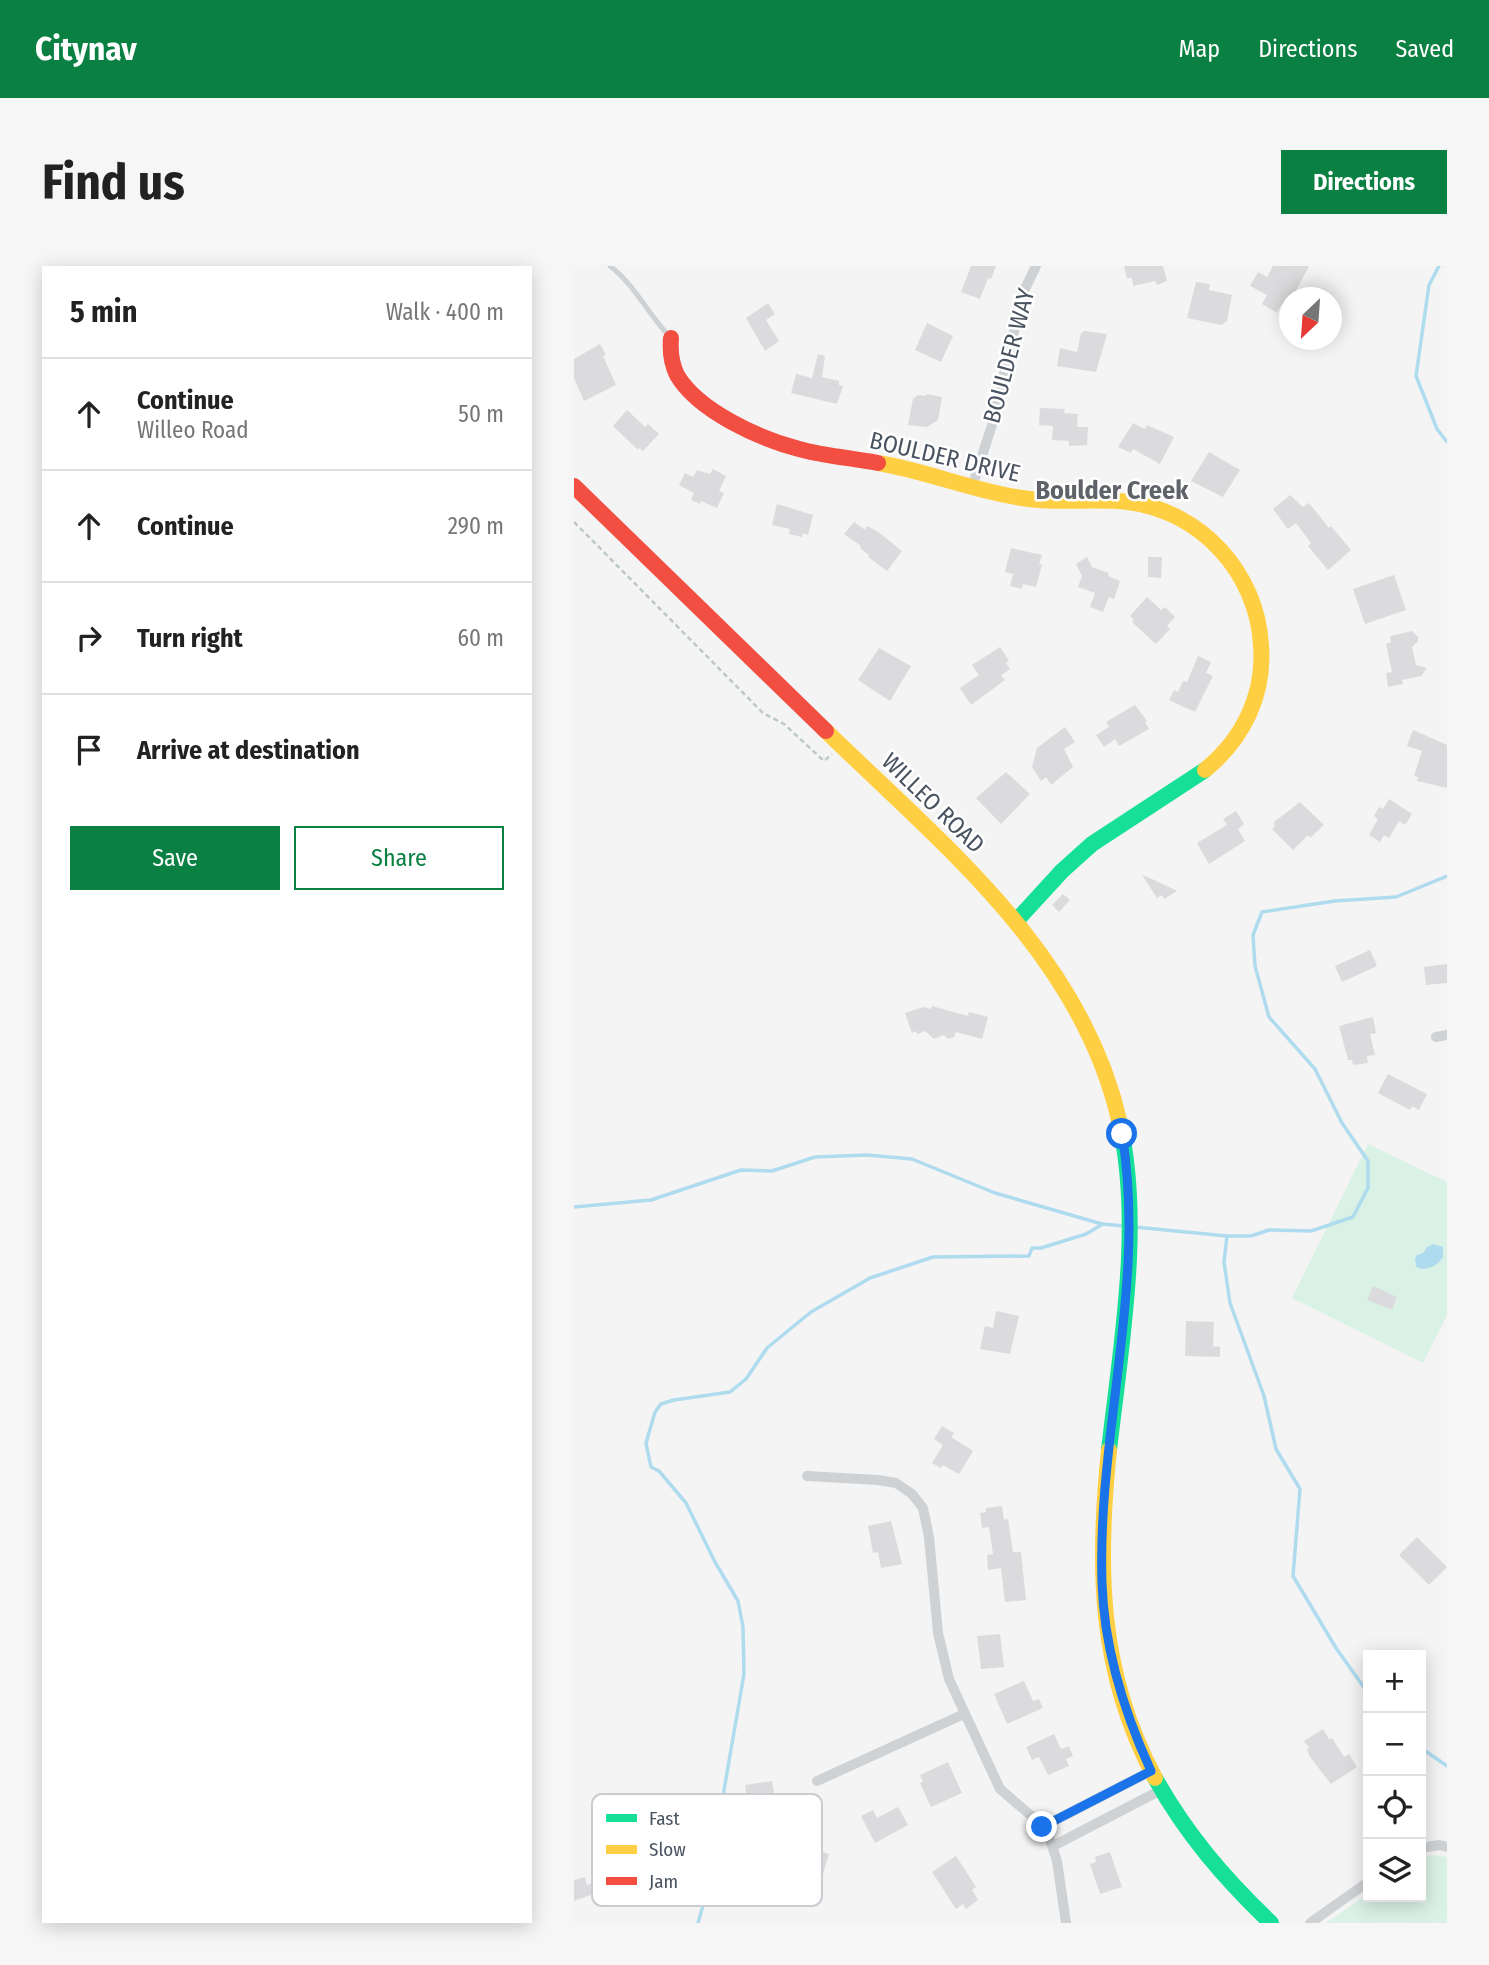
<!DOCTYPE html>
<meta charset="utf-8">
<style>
body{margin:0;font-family:"Fira Sans Condensed",sans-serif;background:#f6f6f6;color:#222}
.controls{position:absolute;right:21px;bottom:21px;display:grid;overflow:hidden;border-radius:0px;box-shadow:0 4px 18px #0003}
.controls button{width:63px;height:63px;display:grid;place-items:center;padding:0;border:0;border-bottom:2px solid #e0e0e0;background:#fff;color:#222;font:35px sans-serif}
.compass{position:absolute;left:705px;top:21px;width:63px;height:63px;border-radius:50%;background:#fff;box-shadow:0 4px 18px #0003;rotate:205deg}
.stop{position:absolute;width:21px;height:21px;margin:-16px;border:5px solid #1a73e8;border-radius:50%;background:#fff}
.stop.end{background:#1a73e8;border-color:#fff;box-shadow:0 2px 7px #0008}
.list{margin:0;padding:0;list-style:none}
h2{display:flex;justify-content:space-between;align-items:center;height:91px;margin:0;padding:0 28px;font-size:30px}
h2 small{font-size:23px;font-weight:400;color:#767676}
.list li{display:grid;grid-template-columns:46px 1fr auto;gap:21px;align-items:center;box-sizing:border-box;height:112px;padding:0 28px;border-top:2px solid #e0e0e0}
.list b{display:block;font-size:26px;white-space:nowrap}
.list p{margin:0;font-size:23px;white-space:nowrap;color:#767676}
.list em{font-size:23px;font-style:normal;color:#767676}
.actions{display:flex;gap:14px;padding:21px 28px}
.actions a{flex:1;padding:16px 0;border:2px solid #0b8043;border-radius:0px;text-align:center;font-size:24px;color:#0b8043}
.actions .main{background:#0b8043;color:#fff}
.icon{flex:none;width:38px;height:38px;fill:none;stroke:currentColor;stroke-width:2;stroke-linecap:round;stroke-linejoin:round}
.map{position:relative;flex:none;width:873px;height:1657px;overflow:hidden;border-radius:0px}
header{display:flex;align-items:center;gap:42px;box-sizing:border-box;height:98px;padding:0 35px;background:#0b8043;color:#fff}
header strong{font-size:33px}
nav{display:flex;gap:38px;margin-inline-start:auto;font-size:24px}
.intro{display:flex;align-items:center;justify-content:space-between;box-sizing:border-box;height:168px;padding:0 42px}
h1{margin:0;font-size:49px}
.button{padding:18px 32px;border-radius:0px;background:#0b8043;color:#fff;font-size:24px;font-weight:700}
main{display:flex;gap:42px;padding:0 42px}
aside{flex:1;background:#fff;border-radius:0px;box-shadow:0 4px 18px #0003}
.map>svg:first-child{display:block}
</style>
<header>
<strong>Citynav</strong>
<nav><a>Map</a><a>Directions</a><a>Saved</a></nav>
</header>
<div class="intro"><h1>Find us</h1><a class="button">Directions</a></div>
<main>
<aside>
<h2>5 min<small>Walk · 400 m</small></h2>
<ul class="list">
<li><svg class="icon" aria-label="ahead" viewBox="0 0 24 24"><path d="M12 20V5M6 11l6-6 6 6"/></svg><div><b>Continue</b><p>Willeo Road</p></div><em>50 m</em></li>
<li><svg class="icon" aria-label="ahead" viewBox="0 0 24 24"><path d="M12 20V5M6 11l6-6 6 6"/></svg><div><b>Continue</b></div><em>290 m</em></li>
<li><svg class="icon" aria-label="right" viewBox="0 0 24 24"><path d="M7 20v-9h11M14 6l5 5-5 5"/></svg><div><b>Turn right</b></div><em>60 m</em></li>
<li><svg class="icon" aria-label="arrive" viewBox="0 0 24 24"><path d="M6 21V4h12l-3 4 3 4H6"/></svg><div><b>Arrive at destination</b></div></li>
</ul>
<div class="actions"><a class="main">Save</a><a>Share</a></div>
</aside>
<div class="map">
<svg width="873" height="1657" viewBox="0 0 873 1657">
<rect width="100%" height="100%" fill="#f4f4f4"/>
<g fill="#daf2e5">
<path d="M 794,878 L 873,916 L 873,1049 L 849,1097 L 718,1032 Z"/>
<path d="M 860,1589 L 873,1591 L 873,1657 L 752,1657 L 794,1628 L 794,1631 L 847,1631 L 847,1592 Z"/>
</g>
<path fill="#afdbef" d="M 859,978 L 869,981 L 869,991 C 863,1000 853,1006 842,1001 L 841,993 L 843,989 L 849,987 L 853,981 Z"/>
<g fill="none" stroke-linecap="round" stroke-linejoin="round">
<g stroke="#afdbef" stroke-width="3.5">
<path d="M 865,0 L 855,19 L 842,110 L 863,163 L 873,176"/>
<path d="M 0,941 L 77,934 L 167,904 L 198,905 L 241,891 L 293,889 L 338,893 L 421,927 L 528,958"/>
<path d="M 561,961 L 653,970 L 677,970 L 695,964 L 737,965 L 779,951 L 794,922 L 794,895 L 768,857 L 741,803 L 695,751 L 681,700 L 679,669 L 688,646 L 761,635 L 822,631 L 873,610"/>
<path d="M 653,970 L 650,996 L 656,1037 L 690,1130 L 702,1183 L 726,1223 L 719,1310 L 762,1382 L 794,1427"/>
<path d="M 847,1482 L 873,1500"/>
<path d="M 124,1657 L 132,1629 L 170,1408 L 169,1361 L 164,1335 L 141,1296 L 112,1237 L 85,1205 L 77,1201 L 72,1177 L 81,1146 L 87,1138 L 100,1134 L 156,1126 L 172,1113 L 193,1082 L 237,1046 L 296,1012 L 359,991 L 455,990 L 458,982 L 467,982 L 512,968 L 529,958 L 550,960"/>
</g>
</g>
<g fill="#dbdbdd">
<path d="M 397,0 L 422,0 L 417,13 L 414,12 L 406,33 L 387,26 Z"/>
<path d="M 550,0 L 589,0 L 593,15 L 583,19 L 581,15 L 559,20 L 558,12 L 553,12 Z"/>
<path d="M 699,0 L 735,0 L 718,32 L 716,32 L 716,45 L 707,39 L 703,47 L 688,38 L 693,29 L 676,20 L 684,6 L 693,11 Z"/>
<path d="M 622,16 L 636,18 L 635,24 L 658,29 L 653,55 L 647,59 L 613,52 Z"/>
<path d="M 194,37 L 201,48 L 192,54 L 205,75 L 191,85 L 172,52 Z"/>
<path d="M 353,57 L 379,70 L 367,96 L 341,84 Z"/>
<path d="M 511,65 L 533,68 L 522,106 L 483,100 L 486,82 L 503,86 L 507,67 Z"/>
<path d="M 26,78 L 32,89 L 29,90 L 42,119 L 10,135 L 0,112 L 0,93 Z"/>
<path d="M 244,88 L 251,90 L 248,111 L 265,115 L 265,119 L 269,120 L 263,138 L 217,127 L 222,108 L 238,112 Z"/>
<path d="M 353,128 L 368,131 L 364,154 L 353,161 L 334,159 L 339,133 L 344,129 L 352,130 Z"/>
<path d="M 466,142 L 491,143 L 490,147 L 504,148 L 503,161 L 514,161 L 513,179 L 495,180 L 495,175 L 478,174 L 479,160 L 465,159 Z"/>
<path d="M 53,144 L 71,161 L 74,158 L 85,168 L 69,185 L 65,182 L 64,184 L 39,160 Z"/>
<path d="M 559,157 L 571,163 L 573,159 L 600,171 L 586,198 L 559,183 L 557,187 L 544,181 Z"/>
<path d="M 635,186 L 666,204 L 649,231 L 617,215 Z"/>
<path d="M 139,203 L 152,210 L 145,225 L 150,227 L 143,242 L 127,235 L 126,238 L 117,234 L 120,227 L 105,219 L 111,207 L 119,211 L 123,204 L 136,208 Z"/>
<path d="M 716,229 L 729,241 L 735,237 L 755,262 L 757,260 L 777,284 L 754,304 L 734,280 L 737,277 L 722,257 L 714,263 L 699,243 Z"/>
<path d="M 203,238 L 239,249 L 234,269 L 229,267 L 228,271 L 215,268 L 216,263 L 198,259 Z"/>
<path d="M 280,256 L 291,264 L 293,260 L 303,265 L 328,285 L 313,305 L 294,291 L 295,289 L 286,282 L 287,280 L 270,268 Z"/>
<path d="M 437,282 L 468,289 L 465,298 L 468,299 L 462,321 L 449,318 L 448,323 L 436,320 L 439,308 L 431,306 Z"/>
<path d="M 513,291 L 518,301 L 535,307 L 534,310 L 546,315 L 540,333 L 535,331 L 529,346 L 516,341 L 521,327 L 504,321 L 508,310 L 502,298 Z"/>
<path d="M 574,291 L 588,291 L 587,312 L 574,311 Z"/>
<path d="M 820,309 L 832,344 L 791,358 L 779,323 Z"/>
<path d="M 573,331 L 587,344 L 591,341 L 601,351 L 593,360 L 596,363 L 582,378 L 558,356 L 560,354 L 556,350 Z"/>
<path d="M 838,365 L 844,371 L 844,375 L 838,381 L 842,399 L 853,402 L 847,410 L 828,414 L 829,418 L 814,421 L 812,407 L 818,406 L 812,378 L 817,376 L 816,370 Z"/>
<path d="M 426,381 L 435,395 L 432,397 L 436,403 L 427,409 L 431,414 L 397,439 L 386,422 L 405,409 L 398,399 Z"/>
<path d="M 305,382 L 337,400 L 316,435 L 284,414 Z"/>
<path d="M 624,390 L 637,396 L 632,407 L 639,410 L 621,446 L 595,434 L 600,424 L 604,426 L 609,415 L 613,416 Z"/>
<path d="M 561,439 L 573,455 L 571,456 L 575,463 L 545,480 L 541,473 L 530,481 L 522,469 L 535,461 L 532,456 Z"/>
<path d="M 491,461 L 501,476 L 490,483 L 499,501 L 477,519 L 472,511 L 467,515 L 458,501 L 463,482 Z"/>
<path d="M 839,464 L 873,479 L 873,522 L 843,515 L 844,511 L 840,510 L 848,485 L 833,480 Z"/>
<path d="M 432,506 L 456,528 L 427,558 L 402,532 Z"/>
<path d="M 815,533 L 838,548 L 831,559 L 825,555 L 815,572 L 810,569 L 806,576 L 795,569 L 804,553 L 800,550 L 805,541 L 809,543 Z"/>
<path d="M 726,536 L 750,559 L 736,572 L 734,569 L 719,584 L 698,563 L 701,560 L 700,556 Z"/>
<path d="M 662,545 L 670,558 L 664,563 L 671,575 L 635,598 L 623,577 L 653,559 L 649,553 Z"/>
<path d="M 568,609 L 578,613 L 603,625 L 590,633 L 588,629 L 583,632 Z"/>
<path d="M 489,628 L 496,634 L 485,646 L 478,639 Z"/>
<path d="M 796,684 L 803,700 L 768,716 L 761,700 Z"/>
<path d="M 873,698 L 873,717 L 852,719 L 850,701 Z"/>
<path d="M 358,740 L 394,750 L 395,746 L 414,751 L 408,773 L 382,766 L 380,771 L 374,773 L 370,769 L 360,773 L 351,765 L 344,768 L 341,765 L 338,767 L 331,747 L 349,741 L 357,743 Z"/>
<path d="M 799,751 L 802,767 L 796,768 L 801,789 L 793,790 L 794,797 L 779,799 L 778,794 L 774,794 L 765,760 Z"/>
<path d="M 814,808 L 853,828 L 845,844 L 838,840 L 836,844 L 804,827 Z"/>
<path d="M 799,1020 L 823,1031 L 818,1044 L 793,1034 Z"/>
<path d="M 422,1045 L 445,1050 L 436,1088 L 406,1083 L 411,1060 L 419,1062 Z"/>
<path d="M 612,1055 L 640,1056 L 639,1080 L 646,1081 L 646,1091 L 611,1090 Z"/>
<path d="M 368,1160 L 380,1167 L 377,1171 L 399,1185 L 385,1208 L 369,1199 L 367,1202 L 358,1197 L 369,1179 L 360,1173 Z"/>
<path d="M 428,1240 L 430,1254 L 434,1253 L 439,1286 L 447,1286 L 452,1334 L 431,1336 L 427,1302 L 414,1304 L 413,1289 L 419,1288 L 415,1261 L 408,1262 L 406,1247 L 412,1246 L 412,1242 Z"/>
<path d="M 317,1255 L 328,1298 L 307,1302 L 304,1286 L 299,1287 L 294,1260 Z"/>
<path d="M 843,1271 L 873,1301 L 855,1319 L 825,1289 Z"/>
<path d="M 426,1368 L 430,1401 L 407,1403 L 403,1370 Z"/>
<path d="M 450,1415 L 459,1435 L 465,1433 L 469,1442 L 433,1458 L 420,1428 Z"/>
<path d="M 749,1463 L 755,1473 L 758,1472 L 770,1491 L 775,1488 L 783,1501 L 757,1518 L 736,1491 L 733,1483 L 735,1482 L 730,1475 Z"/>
<path d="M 480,1468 L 487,1483 L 495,1480 L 499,1490 L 492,1493 L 495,1500 L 474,1509 L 465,1491 L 458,1494 L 452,1481 Z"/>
<path d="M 374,1496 L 388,1527 L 357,1541 L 346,1517 L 349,1516 L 346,1509 Z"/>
<path d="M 198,1515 L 204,1552 L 186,1555 L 180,1532 L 173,1533 L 171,1519 Z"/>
<path d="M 324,1541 L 334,1559 L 301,1577 L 287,1550 L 299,1544 L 303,1552 Z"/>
<path d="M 219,1577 L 255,1588 L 248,1612 L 227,1606 L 230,1597 L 215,1592 Z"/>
<path d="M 536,1586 L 548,1621 L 526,1628 L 516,1598 L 522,1596 L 521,1591 Z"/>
<path d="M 382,1590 L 402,1621 L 398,1624 L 404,1634 L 392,1643 L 389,1638 L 382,1643 L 358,1606 Z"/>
<path d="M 11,1611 L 13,1619 L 19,1617 L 22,1627 L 0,1635 L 0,1614 Z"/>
</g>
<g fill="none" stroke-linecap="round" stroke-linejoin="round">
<path stroke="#bdc9c6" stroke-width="2.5" stroke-dasharray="5 3.5" stroke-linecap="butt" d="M 0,256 L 189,447 L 210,458 L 250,495 L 258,488"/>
<path stroke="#cfd2d5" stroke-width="5" d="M 36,0 C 60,18 74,48 95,70"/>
<g stroke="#cfd2d5" stroke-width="10">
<path d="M 398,221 L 418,159 L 449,27 L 462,0"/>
<path d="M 862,771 L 873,769"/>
<path d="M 233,1210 L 304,1214 L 322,1217 L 338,1228 L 349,1242 L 355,1271 L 364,1367 L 375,1413 L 426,1523 L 461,1553 L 475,1571 L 483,1595 L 492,1657"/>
<path d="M 243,1515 L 390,1448"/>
<path d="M 468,1561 L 577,1505"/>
<path d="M 479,1580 L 587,1524"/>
<path d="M 847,1582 L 865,1579 L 873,1581"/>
<path d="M 736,1657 L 794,1616"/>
</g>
<g stroke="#16e098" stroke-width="16">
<path d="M 443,654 L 488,605 L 518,578 L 631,504"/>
<path d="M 535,1184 C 547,1078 569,958 545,854"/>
<path d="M 581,1512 C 612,1568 651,1613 697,1657"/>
</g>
<g stroke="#ffcf43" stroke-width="16">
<path d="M 304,197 C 353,205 399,225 448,232 C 483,238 519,232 554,236 C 627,245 683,307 687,379 C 691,429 669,473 631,504"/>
<path d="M 252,465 C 368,578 507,688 545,854"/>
<path d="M 535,1184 C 523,1300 524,1406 581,1512"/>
</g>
<g stroke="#f24e42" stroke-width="16">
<path d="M 97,72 C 96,84 97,97 103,109 C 124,145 186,173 225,183 C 250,190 278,192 304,197"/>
<path d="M 0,220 L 252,465"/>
</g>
</g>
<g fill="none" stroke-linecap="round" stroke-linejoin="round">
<path stroke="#1a73e8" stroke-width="9" d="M 468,1561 L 577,1505 C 550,1446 530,1382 528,1317 C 523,1167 573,1018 548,868"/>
</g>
<g text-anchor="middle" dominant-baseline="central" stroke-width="5" stroke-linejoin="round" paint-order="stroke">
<g font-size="24" fill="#4a5461" stroke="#fff">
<text transform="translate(435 90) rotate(-75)">BOULDER WAY</text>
<text transform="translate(371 191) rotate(13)">BOULDER DRIVE</text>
<text transform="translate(359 537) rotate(44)">WILLEO ROAD</text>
</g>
<g font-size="26" font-weight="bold" fill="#5f6268" stroke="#fff">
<text x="538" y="224">Boulder Creek</text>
</g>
</g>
<rect x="18" y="1528" width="230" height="112" rx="10" fill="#fff" stroke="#c9ccd0" stroke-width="2"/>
<rect x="32" y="1548" width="31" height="8" fill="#16e098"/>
<rect x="32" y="1579" width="31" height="9" fill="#ffcf43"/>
<rect x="32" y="1611" width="31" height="8" fill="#f24e42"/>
<g font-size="19" fill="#4a5461">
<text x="75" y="1559">Fast</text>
<text x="75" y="1590">Slow</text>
<text x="75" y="1622">Jam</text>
</g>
</svg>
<div class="controls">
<button>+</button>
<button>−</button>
<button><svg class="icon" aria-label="locate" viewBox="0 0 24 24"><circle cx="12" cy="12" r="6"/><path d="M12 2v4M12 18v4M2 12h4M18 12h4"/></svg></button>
<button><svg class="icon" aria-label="layers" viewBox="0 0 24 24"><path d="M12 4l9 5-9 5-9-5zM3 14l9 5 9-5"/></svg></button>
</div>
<svg class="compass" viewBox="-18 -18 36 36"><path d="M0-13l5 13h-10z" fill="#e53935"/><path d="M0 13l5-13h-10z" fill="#767676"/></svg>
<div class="stop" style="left:548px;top:868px"></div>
<div class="stop end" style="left:468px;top:1561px"></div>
</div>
</main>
